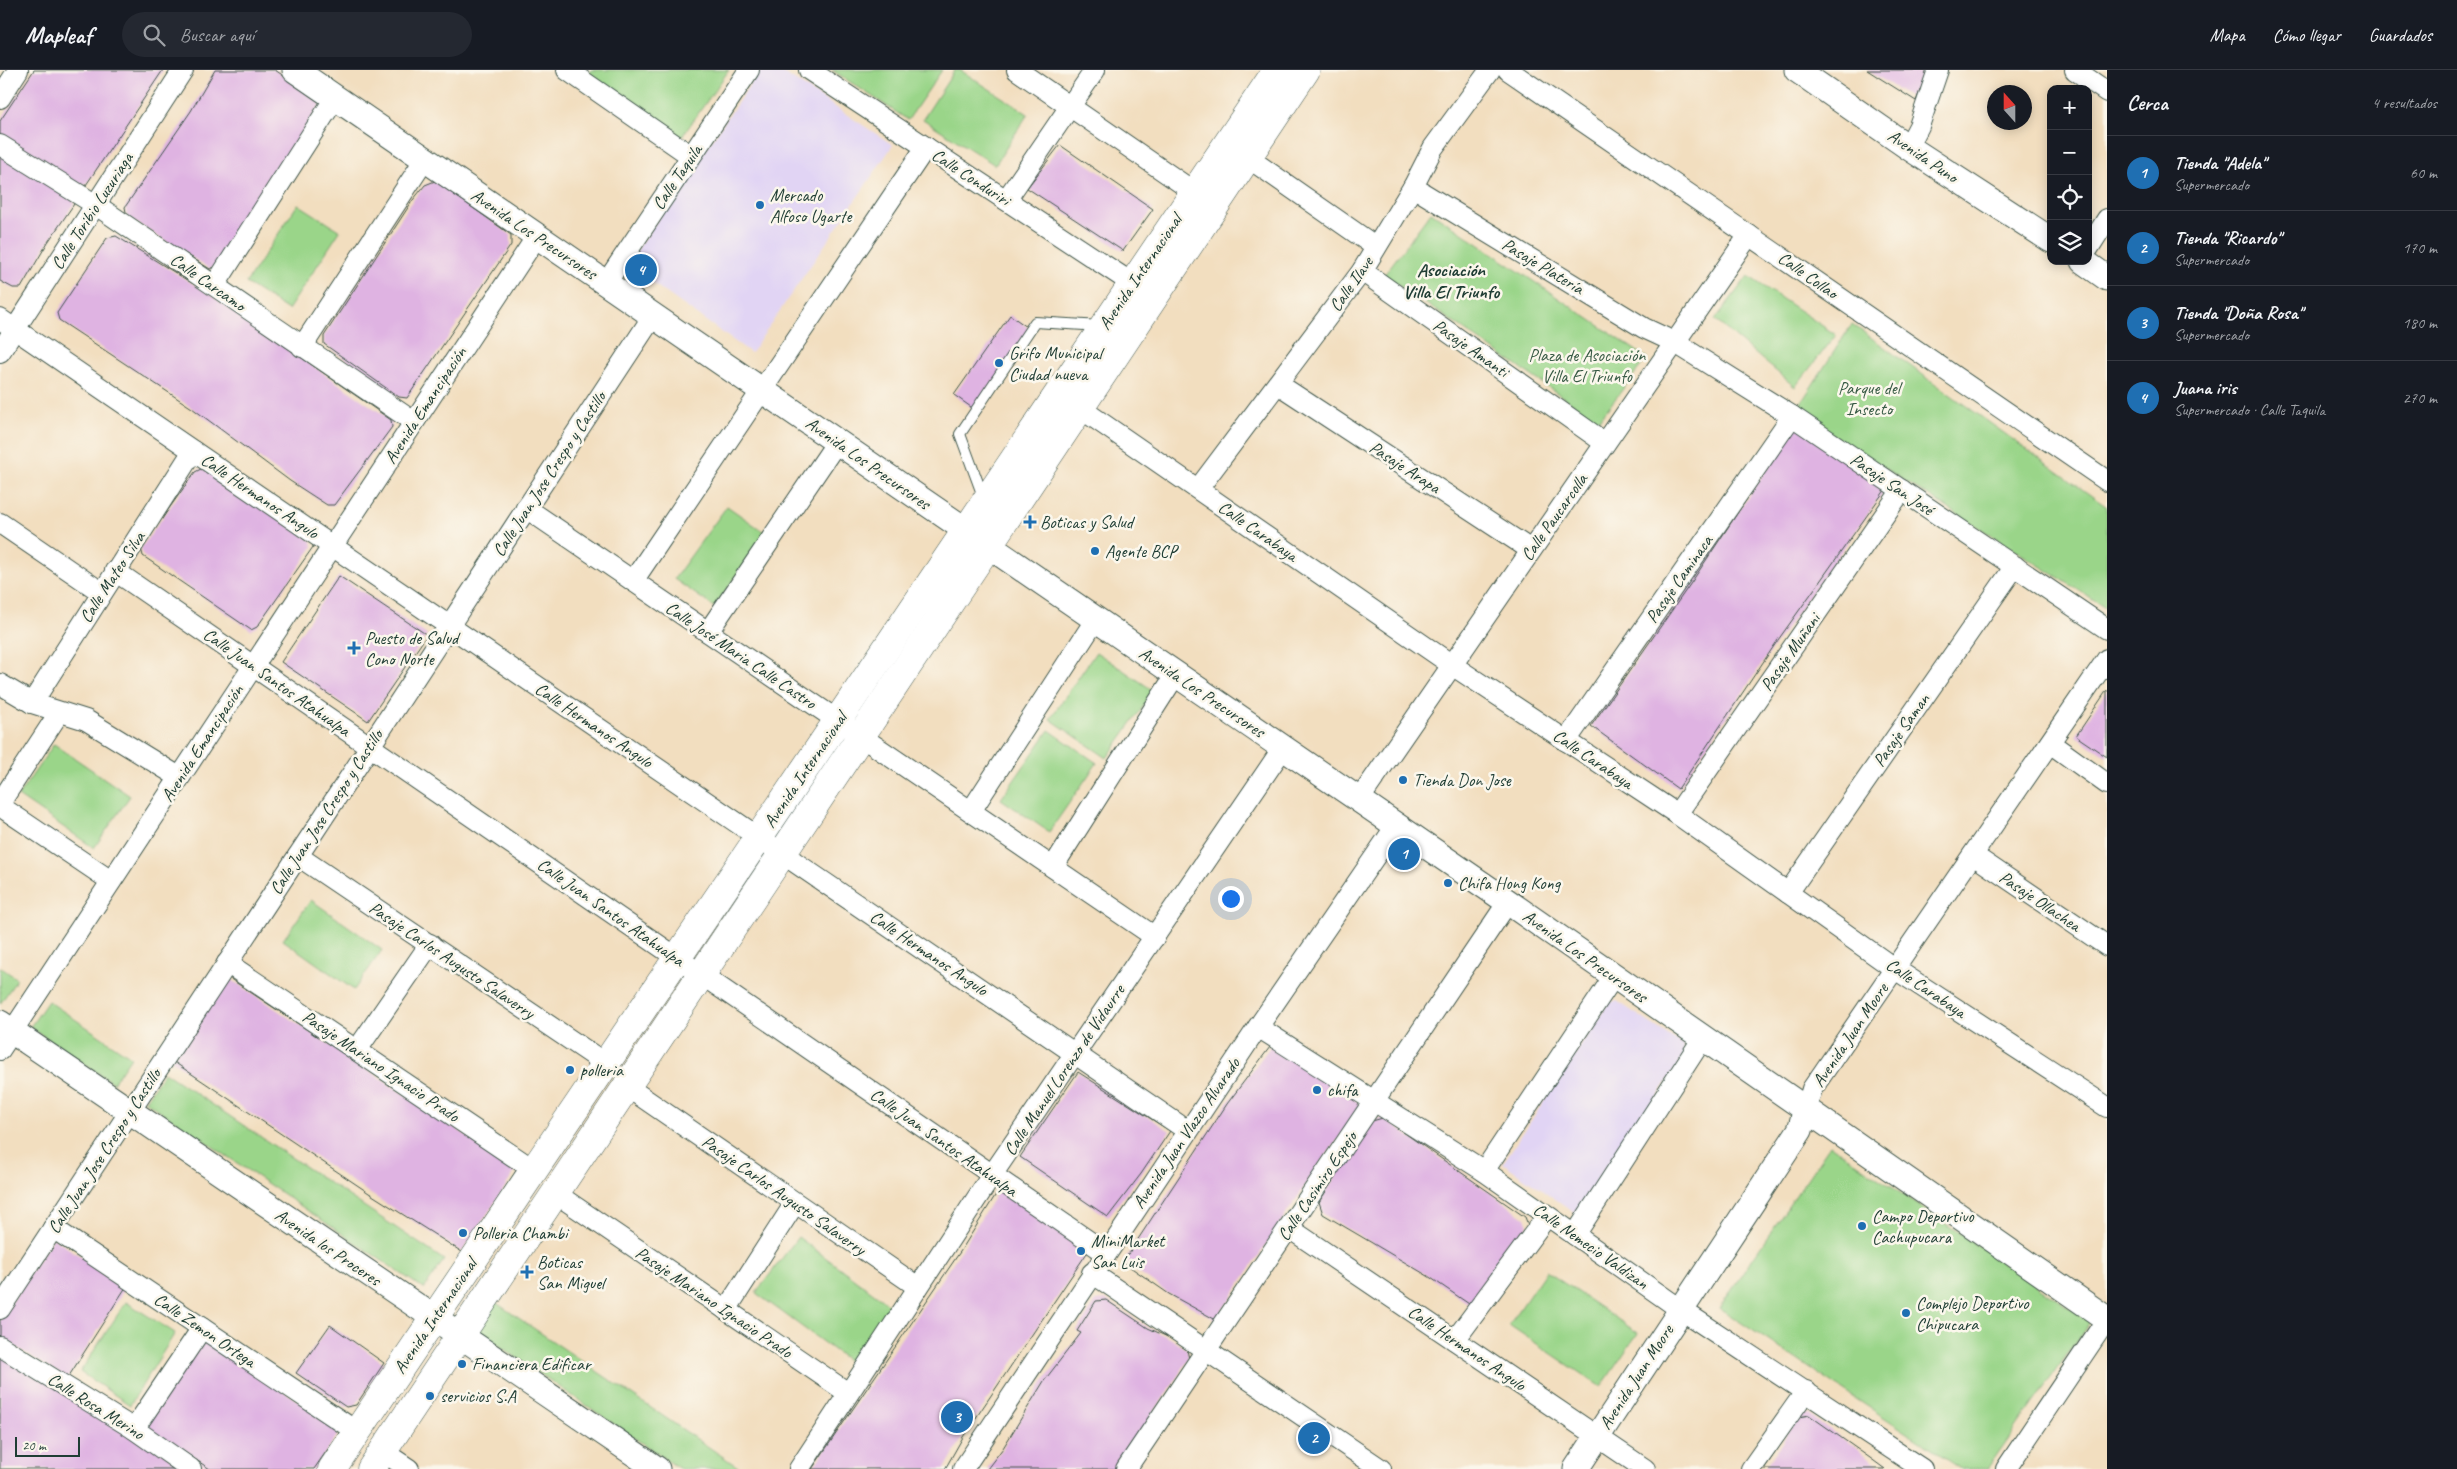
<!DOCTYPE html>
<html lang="es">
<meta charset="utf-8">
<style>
body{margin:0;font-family:Caveat,sans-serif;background:#242831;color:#f1f3f6}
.controls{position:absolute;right:15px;top:15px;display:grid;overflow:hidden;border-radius:10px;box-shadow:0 2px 12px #0003}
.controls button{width:45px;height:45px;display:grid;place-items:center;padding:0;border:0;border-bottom:1px solid #363941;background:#171b24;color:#f1f3f6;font:25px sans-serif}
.compass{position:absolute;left:1987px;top:15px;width:45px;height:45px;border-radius:50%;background:#171b24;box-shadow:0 2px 12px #0003;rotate:339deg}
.scale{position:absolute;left:15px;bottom:12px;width:65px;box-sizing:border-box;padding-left:5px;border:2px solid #1f3d34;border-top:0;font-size:14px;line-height:18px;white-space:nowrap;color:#1f3d34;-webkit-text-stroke:4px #fbf7ec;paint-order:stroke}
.you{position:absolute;left:1230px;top:828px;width:18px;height:18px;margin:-12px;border:4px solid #fff;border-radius:50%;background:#1a73e8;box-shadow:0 0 0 8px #1a73e833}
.badge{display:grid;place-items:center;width:32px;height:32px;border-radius:50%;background:#1f6fb2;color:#fff;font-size:16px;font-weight:700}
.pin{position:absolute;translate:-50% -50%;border:2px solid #fff;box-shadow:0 1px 5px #0006}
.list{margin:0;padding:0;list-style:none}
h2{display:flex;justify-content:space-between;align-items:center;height:65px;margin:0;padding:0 20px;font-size:21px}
h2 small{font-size:16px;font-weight:400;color:#9ea1a6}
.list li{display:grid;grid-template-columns:32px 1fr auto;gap:15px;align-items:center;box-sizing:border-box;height:75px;padding:0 20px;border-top:1px solid #363941}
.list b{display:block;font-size:19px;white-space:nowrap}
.list p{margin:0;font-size:16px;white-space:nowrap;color:#9ea1a6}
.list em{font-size:16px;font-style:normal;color:#9ea1a6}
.icon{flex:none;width:28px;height:28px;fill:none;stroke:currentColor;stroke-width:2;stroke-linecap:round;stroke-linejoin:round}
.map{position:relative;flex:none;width:2107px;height:1399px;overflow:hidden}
header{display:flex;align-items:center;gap:30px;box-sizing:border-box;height:70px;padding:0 25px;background:#171b24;border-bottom:1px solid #363941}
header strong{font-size:24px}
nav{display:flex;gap:28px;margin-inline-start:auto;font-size:18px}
.search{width:350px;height:45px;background:#242831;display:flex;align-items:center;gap:12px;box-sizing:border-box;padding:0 18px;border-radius:28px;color:#9ea1a6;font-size:19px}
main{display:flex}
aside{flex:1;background:#171b24}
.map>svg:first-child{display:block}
</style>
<header>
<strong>Mapleaf</strong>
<div class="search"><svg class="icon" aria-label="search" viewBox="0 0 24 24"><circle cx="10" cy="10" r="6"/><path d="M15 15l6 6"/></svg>Buscar aquí</div>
<nav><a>Mapa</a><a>Cómo llegar</a><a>Guardados</a></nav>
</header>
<main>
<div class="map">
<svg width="2107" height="1399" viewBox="0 0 2107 1399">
<rect width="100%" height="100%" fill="#fbf7ec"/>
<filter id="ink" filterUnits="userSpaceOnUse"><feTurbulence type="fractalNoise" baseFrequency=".02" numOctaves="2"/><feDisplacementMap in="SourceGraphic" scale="10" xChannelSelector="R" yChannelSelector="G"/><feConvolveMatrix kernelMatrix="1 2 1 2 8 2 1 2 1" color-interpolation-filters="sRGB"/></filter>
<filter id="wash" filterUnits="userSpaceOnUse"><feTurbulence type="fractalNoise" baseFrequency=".0096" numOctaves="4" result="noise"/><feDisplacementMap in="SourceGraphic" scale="20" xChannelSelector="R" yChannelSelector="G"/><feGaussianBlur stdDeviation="1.12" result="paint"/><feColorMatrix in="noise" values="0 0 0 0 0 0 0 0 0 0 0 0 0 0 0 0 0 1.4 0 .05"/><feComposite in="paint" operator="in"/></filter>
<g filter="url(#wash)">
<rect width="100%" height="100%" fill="#f2debf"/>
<g fill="#e1d4f4">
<path d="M 760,0 L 779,0 L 893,75 L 751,283 L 627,195 Z"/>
<path d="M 1617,931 L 1683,975 L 1686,983 L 1580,1146 L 1503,1093 L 1610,932 Z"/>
</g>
<g fill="#9ad589" stroke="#5c895e">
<path d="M 591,0 L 729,0 L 681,68 L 588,4 Z"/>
<path d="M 832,0 L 942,0 L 908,50 Z"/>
<path d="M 955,0 L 960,0 L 1028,44 L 995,95 L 923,49 Z"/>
<path d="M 298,134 L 340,161 L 288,240 L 246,213 Z"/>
<path d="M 1431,142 L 1647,288 L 1598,351 L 1384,205 Z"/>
<path d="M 1748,206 L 1836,265 L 1795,317 L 1715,250 Z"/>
<path d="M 1852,254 L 2107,437 L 2107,538 L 1795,342 Z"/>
<path d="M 727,436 L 767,464 L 714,537 L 674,509 Z"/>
<path d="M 1096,582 L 1154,621 L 1107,688 L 1050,649 Z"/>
<path d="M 1049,660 L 1097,693 L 1049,762 L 1001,729 Z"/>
<path d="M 54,674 L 130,726 L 94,778 L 18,726 Z"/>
<path d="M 311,830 L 382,880 L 354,920 L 283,870 Z"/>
<path d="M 0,897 L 17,909 L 0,934 Z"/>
<path d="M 48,931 L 131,987 L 113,1013 L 30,957 Z"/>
<path d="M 164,1002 L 444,1190 L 424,1219 L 145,1031 Z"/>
<path d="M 1830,1075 L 2090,1252 L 1987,1399 L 1962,1399 L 1719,1238 Z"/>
<path d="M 798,1167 L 891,1236 L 850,1292 L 756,1223 Z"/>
<path d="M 1546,1201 L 1638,1263 L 1601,1317 L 1509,1255 Z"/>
<path d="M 492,1230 L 741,1399 L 680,1399 L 473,1258 Z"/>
<path d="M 126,1232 L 175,1263 L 130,1335 L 80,1302 Z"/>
</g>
<g id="blocks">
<g fill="#dfb3e2">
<path d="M 34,0 L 163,0 L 86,115 L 79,117 L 0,65 L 0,51 Z"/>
<path d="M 215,0 L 275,0 L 322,32 L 217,196 L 210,199 L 127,147 L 125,137 L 191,41 Z"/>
<path d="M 1867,0 L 1928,0 L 1916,31 Z"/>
<path d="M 1060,75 L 1153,139 L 1123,181 L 1027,118 Z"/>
<path d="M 0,80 L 73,126 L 74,134 L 48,172 L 21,218 L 13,218 L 0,211 Z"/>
<path d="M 435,111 L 511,165 L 511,175 L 407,328 L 399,327 L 324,274 L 324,266 L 413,130 L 425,115 Z"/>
<path d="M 116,166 L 211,225 L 391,350 L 392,357 L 334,435 L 327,435 L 290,411 L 192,338 L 59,250 L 57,243 L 107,168 Z"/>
<path d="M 1010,245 L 1034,262 L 978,342 L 954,325 Z"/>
<path d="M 1796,355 L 1888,416 L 1778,570 L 1678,719 L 1591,656 L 1691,513 Z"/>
<path d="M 203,398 L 312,471 L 313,477 L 257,557 L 251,560 L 143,486 L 141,478 L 195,402 Z"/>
<path d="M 339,506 L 427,565 L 368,651 L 281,592 Z"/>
<path d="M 2107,620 L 2107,687 L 2076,666 Z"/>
<path d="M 226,906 L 517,1099 L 462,1182 L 369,1123 L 171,990 Z"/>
<path d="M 1276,969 L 1363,1036 L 1319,1095 L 1216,1250 L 1169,1224 L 1123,1192 L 1227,1034 Z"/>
<path d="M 1078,1002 L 1170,1061 L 1141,1104 L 1108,1147 L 1020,1087 Z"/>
<path d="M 1383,1048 L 1525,1147 L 1528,1155 L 1472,1236 L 1428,1206 L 1323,1144 L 1319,1132 L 1372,1051 Z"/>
<path d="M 1003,1113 L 1093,1174 L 963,1367 L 945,1399 L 812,1399 L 962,1179 Z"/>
<path d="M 53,1168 L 126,1217 L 67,1309 L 0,1267 L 0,1250 Z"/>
<path d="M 1106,1230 L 1148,1258 L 1170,1268 L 1187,1280 L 1189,1289 L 1117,1399 L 987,1399 L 1003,1378 L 1044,1311 L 1081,1263 L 1077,1261 L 1096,1231 Z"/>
<path d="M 330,1255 L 384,1293 L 356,1335 L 346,1337 L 296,1303 Z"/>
<path d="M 203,1267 L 341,1360 L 314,1399 L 210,1399 L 147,1358 L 145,1352 Z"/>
<path d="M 0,1278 L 188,1399 L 0,1399 Z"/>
<path d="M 1809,1345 L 1870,1388 L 1885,1399 L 1764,1399 L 1799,1347 Z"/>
</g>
</g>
</g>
<g filter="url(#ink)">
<use href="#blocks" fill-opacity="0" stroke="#3f5549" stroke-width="1"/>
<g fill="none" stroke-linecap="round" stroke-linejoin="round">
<defs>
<path id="service" d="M 984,429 L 960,364 L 1035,252 L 1101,256"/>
<g id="minor">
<path d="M 567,0 L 691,86"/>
<path d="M 809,0 L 1133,214"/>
<path d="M 1017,0 L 1194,122"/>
<path d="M 1508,0 L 2107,411"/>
<path d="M 2075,0 L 2107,22"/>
<path d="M 0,28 L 18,0"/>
<path d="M 0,75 L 96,135 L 414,352"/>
<path d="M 1908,77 L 1919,56 L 1938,0"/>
<path d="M 1237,80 L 1376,177"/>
<path d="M 1413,117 L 1644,258 L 1674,272 L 1792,346 L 2107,559"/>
<path d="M 1006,130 L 1095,0"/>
<path d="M 2088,179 L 2107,149"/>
<path d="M 1362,201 L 1605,373"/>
<path d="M 606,213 L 749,0"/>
<path d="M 215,215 L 335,28"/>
<path d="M 0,249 L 1188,1061"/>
<path d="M 302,277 L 425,89"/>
<path d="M 0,282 L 183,0"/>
<path d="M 1278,314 L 1531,480"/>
<path d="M 1080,338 L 1452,595 L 1677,744 L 1895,899 L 2107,1037"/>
<path d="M 1198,419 L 1362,201 L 1413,117 L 1433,78 L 1490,0"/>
<path d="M 526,438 L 1155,867"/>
<path d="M 0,453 L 101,522"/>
<path d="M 115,501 L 1106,1183"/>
<path d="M 633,511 L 926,77"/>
<path d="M 708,562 L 837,372"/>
<path d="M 0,614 L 32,633 L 86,650 L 179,707"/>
<path d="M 32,633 L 193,381"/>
<path d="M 1566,671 L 1792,346"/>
<path d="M 2050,673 L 2107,714"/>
<path d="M 1359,730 L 1749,165"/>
<path d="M 0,733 L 59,643"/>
<path d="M 0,736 L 111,811"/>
<path d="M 971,741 L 1096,549"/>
<path d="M 1677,744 L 1902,420"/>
<path d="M 1973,785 L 2107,876"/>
<path d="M 298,786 L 606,994"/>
<path d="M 1053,797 L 1176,604"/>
<path d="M 1788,823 L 2015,496"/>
<path d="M 227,893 L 534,1100"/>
<path d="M 1258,957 L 1484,1101 L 1680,1239 L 1922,1399"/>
<path d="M 0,980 L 537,166"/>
<path d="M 357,980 L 430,874"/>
<path d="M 626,1016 L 918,1217"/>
<path d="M 1806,1039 L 1812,1019 L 2107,589"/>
<path d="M 1484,1101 L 1614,906"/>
<path d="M 555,1123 L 848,1323"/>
<path d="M 53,1158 L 357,1362"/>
<path d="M 1289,1158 L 1645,1399"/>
<path d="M 1575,1165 L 1703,968"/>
<path d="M 1092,1203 L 1381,1399"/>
<path d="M 0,1239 L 653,246"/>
<path d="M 726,1240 L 795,1133"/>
<path d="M 1455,1270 L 1547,1146"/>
<path d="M 0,1276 L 134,1359 L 191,1399"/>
<path d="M 134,1359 L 202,1258"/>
<path d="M 382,1381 L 409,1399"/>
<path d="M 799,1399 L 992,1105 L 1283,678"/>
<path d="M 963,1399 L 1258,957 L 1396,756"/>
<path d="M 1126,1399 L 1508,832"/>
<path d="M 1751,1399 L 1806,1321"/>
<path d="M 2006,1399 L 2107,1249"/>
</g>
<g id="tertiary">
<path d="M 295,0 L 1508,832 L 2107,1249"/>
<path d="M 1797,0 L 1908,77 L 2051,170"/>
<path d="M 2083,191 L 2107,208"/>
<path d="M 0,953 L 657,1399"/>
<path d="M 1576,1399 L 1800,1060 L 1806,1039"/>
</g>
<g id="secondary">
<path d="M 332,1399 L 1277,0"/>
<path d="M 371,1399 L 1306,0"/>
</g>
</defs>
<use href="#service" stroke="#3f5549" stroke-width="12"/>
<use href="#minor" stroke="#3f5549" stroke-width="22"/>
<use href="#tertiary" stroke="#3f5549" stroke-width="27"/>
<use href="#secondary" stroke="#3f5549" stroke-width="29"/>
<use href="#service" stroke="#fff" stroke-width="10"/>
<use href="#minor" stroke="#fff" stroke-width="20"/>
<use href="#tertiary" stroke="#fff" stroke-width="25"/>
<use href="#secondary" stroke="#fff" stroke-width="28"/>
</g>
</g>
<g fill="#1f6fb2" stroke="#fbf7ec" stroke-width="2">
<circle cx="760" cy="135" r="5"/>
<circle cx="999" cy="293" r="5"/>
<path d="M1027.5 444.5h5v5h5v5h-5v5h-5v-5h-5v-5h5z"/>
<circle cx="1095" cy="481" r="5"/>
<path d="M351.5 570.5h5v5h5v5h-5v5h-5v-5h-5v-5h5z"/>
<circle cx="1403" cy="710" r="5"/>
<circle cx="1448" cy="813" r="5"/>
<circle cx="570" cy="1000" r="5"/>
<circle cx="1317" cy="1020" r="5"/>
<circle cx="1862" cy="1156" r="5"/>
<circle cx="463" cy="1163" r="5"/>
<circle cx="1081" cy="1181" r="5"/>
<path d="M524.5 1194.5h5v5h5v5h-5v5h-5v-5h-5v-5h5z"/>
<circle cx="1906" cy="1243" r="5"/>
<circle cx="462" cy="1294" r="5"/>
<circle cx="430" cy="1326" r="5"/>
</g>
<g text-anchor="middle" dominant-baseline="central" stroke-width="5" stroke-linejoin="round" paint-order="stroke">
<g font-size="18" fill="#1f3d34" stroke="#fbf7ec">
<text transform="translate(1923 86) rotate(34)">Avenida Puno</text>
<text transform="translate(677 107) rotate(-56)">Calle Taquila</text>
<text transform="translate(971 107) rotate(33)">Calle Conduriri</text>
<text transform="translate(92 141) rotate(-57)">Calle Toribio Luzuriaga</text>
<text transform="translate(534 164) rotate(34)">Avenida Los Precursores</text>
<text transform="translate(1543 196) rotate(31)">Pasaje Platería</text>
<text transform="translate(1140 202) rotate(-56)">Avenida Internacional</text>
<text transform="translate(1808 205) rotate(35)">Calle Collao</text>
<text transform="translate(208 212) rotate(35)">Calle Carcamo</text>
<text transform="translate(1351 214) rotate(-55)">Calle Ilave</text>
<text transform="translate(1471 278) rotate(35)">Pasaje Amanti</text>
<text transform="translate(425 335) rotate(-57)">Avenida Emancipación</text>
<text transform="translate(868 393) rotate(35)">Avenida Los Precursores</text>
<text transform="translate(1405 397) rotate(33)">Pasaje Arapa</text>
<text transform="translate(549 404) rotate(-57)">Calle Juan Jose Crespo y Castillo</text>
<text transform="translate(1892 414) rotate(34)">Pasaje San José</text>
<text transform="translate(260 426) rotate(34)">Calle Hermanos Angulo</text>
<text transform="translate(1554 447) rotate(-55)">Calle Paucarcolla</text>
<text transform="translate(1258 461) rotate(35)">Calle Carabaya</text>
<text transform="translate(112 507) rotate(-57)">Calle Mateo Silva</text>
<text transform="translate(1679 509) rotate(-55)">Pasaje Caminaca</text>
<text transform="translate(1790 582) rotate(-55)">Pasaje Muñani</text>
<text transform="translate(741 585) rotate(34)">Calle José Maria Calle Castro</text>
<text transform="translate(277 612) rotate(35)">Calle Juan Santos Atahualpa</text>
<text transform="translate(1202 622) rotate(34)">Avenida Los Precursores</text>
<text transform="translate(594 655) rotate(34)">Calle Hermanos Angulo</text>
<text transform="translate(1901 660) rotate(-55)">Pasaje Saman</text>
<text transform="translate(202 673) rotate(-57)">Avenida Emancipación</text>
<text transform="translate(1593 689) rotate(34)">Calle Carabaya</text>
<text transform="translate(805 700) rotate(-56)">Avenida Internacional</text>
<text transform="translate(326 742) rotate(-57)">Calle Juan Jose Crespo y Castillo</text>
<text transform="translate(2040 831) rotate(34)">Pasaje Ollachea</text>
<text transform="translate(611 842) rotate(35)">Calle Juan Santos Atahualpa</text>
<text transform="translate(929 883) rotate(34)">Calle Hermanos Angulo</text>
<text transform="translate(1585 886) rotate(35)">Avenida Los Precursores</text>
<text transform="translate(452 890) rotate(34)">Pasaje Carlos Augusto Salaverry</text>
<text transform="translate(1926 918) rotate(34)">Calle Carabaya</text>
<text transform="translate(1850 965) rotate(-56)">Avenida Juan Moore</text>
<text transform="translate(381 996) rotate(34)">Pasaje Mariano Ignacio Prado</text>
<text transform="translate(1064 1000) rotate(-56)">Calle Manuel Lorenzo de Vidaurre</text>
<text transform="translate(1186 1063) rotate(-56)">Avenida Juan Vlazco Alvarado</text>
<text transform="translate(944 1072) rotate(35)">Calle Juan Santos Atahualpa</text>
<text transform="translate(104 1081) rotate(-57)">Calle Juan Jose Crespo y Castillo</text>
<text transform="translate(1317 1116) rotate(-56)">Calle Casimiro Espejo</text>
<text transform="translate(784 1125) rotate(35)">Pasaje Carlos Augusto Salaverry</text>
<text transform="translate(1591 1176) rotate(35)">Calle Nemecio Valdizan</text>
<text transform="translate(328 1177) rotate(34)">Avenida los Proceres</text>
<text transform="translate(714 1232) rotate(34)">Pasaje Mariano Ignacio Prado</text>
<text transform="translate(435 1246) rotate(-56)">Avenida Internacional</text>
<text transform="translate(205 1260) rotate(34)">Calle Zemon Ortega</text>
<text transform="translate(1467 1278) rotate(34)">Calle Hermanos Angulo</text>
<text transform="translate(1636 1307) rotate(-57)">Avenida Juan Moore</text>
<text transform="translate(96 1336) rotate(32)">Calle Rosa Merino</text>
</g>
<g font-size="18" fill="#1f3d34" stroke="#fbf7ec" text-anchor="start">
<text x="770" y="125">Mercado<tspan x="770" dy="21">Alfoso Ugarte</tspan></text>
<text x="1009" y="283">Grifo Municipal<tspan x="1009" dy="21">Ciudad nueva</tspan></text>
<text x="1040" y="452">Boticas y Salud</text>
<text x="1105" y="481">Agente BCP</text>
<text x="365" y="568">Puesto de Salud<tspan x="365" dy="21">Cono Norte</tspan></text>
<text x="1413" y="710">Tienda Don Jose</text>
<text x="1458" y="813">Chifa Hong Kong</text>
<text x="580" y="1000">polleria</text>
<text x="1327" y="1020">chifa</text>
<text x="1872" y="1146">Campo Deportivo<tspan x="1872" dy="21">Cachupucara</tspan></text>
<text x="473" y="1163">Polleria Chambi</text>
<text x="1091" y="1171">MiniMarket<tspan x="1091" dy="21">San Luis</tspan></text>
<text x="537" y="1192">Boticas<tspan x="537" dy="21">San Miguel</tspan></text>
<text x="1916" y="1233">Complejo Deportivo<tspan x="1916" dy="21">Chipucara</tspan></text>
<text x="472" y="1294">Financiera Edificar</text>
<text x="440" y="1326">servicios S.A</text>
</g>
<g font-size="18" fill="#385b45" stroke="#fbf7ec">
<text x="1587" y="285">Plaza de Asociación<tspan x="1587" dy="21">Villa El Triunfo</tspan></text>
<text x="1869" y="318">Parque del<tspan x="1869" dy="21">Insecto</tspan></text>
</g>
<g font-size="19" font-weight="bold" fill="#1f3d34" stroke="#fbf7ec">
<text x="1451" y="200">Asociación<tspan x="1451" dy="22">Villa El Triunfo</tspan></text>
</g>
</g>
</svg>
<div class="controls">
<button>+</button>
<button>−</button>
<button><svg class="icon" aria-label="locate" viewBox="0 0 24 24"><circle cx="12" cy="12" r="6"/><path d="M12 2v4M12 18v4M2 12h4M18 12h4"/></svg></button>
<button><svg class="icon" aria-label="layers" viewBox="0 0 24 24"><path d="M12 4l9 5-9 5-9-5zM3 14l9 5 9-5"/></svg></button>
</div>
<svg class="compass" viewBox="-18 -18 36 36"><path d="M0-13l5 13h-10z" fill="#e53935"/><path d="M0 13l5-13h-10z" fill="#9ea1a6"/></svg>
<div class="scale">20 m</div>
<div class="you"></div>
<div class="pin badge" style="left:1404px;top:784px">1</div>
<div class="pin badge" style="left:1314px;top:1368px">2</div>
<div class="pin badge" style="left:957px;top:1347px">3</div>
<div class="pin badge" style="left:641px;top:200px">4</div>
</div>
<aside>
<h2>Cerca<small>4 resultados</small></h2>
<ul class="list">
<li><span class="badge">1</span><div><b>Tienda &quot;Adela&quot;</b><p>Supermercado</p></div><em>60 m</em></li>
<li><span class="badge">2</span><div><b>Tienda &quot;Ricardo&quot;</b><p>Supermercado</p></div><em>170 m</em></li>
<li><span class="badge">3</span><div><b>Tienda &quot;Doña Rosa&quot;</b><p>Supermercado</p></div><em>180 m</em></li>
<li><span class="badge">4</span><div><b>Juana iris</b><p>Supermercado · Calle Taquila</p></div><em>270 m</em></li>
</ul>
</aside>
</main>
